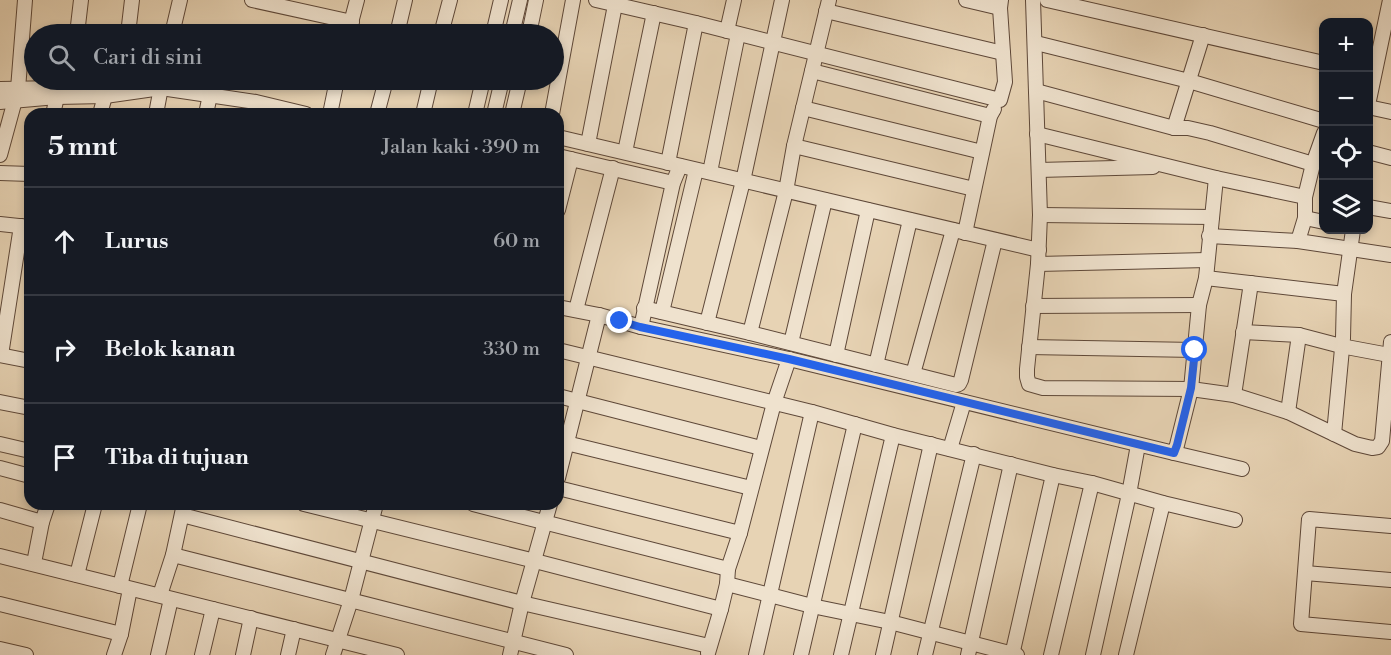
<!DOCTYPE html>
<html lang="id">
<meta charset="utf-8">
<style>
body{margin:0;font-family:"Libre Bodoni",serif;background:#242831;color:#f1f3f6}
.controls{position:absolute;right:18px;top:18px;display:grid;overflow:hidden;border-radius:12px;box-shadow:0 3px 9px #0003}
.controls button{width:54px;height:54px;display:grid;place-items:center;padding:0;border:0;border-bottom:2px solid #363941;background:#171b24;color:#f1f3f6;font:30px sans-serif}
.stop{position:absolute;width:18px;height:18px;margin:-14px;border:4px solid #2563eb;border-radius:50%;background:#fff}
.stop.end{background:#2563eb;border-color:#fff;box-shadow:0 2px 6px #0008}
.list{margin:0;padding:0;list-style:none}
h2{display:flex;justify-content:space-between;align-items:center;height:78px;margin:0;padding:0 24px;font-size:26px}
h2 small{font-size:20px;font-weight:400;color:#9ea1a6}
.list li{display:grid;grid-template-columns:39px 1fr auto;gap:18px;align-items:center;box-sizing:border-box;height:108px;padding:0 24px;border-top:2px solid #363941}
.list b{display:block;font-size:22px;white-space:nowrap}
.list em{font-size:20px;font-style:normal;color:#9ea1a6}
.icon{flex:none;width:33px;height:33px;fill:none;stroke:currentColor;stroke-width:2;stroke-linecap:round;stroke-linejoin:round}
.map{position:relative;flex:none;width:1391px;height:655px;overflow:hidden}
.search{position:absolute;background:#171b24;box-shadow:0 3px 9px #0003;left:24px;top:24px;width:540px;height:66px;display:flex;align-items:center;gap:15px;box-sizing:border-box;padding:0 21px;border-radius:33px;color:#9ea1a6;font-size:22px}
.panel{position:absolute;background:#171b24;box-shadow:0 3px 9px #0003;left:24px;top:108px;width:540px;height:402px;border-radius:18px}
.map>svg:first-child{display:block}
</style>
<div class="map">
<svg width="1391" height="655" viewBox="0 0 1391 655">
<rect width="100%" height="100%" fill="#e7d3b4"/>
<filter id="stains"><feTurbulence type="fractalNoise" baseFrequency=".00333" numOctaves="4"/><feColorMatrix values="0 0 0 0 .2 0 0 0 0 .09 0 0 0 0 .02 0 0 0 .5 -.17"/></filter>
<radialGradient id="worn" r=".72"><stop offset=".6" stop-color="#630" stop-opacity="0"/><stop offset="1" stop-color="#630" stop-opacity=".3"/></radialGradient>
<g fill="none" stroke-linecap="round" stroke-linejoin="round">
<defs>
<g id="minor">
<path d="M 252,0 L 352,22"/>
<path d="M 596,0 L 696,23 L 1000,100 L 1005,82 L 1000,8 L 1001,0"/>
<path d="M 966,0 L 1000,8"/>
<path d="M 1033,0 L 1040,215 L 1038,264 L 1027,369 L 1027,377 L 1029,384 L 1043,388 L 1191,389 L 1234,395 L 1288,412 L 1355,444 L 1372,448 L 1378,447 L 1382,441 L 1391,342"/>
<path d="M 1047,0 L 1324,63"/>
<path d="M 826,11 L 1003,53"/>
<path d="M 727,31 L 734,0"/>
<path d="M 77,34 L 81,0"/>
<path d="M 128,34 L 132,0"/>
<path d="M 172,34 L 180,0"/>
<path d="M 348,34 L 357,0"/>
<path d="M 397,34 L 405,0"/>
<path d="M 441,34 L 450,0"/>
<path d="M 493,34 L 501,0"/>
<path d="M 512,34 L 520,0"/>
<path d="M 529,34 L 536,0"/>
<path d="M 1203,35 L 1174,128 L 1188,128 L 1210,133 L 1313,164"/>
<path d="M 1036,43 L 1189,81 L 1324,121"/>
<path d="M 812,71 L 990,116"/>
<path d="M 72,87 L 73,80"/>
<path d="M 0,89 L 60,88"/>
<path d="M 18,89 L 25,0"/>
<path d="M 1036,91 L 1174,128"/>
<path d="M 0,102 L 57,97 L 105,96 L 161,88 L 256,102 L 306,114"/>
<path d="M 1368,105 L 1390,0"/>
<path d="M 1368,107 L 1391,112"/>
<path d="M 803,108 L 982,152"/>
<path d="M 53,114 L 57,97"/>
<path d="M 100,114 L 105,96"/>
<path d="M 156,114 L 162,82"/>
<path d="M 206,114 L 210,95"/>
<path d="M 330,114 L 337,80"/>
<path d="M 377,114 L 386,80"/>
<path d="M 423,114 L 431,80"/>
<path d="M 475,114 L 483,80"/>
<path d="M 494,114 L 502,80"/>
<path d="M 512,114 L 520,80"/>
<path d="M 552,114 L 573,0"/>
<path d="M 1037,134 L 1216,178 L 1305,197"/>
<path d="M 558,137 L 1039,250"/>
<path d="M 588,144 L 615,5"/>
<path d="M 794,146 L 974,189"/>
<path d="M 625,152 L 654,13"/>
<path d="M 1368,152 L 1391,158"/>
<path d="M 0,155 L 15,100"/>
<path d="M 558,156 L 673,183"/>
<path d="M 668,163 L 696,23"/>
<path d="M 1039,170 L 1153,167"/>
<path d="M 710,172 L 738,34"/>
<path d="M 0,173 L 30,174"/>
<path d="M 1368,207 L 1391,211"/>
<path d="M 558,210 L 571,159"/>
<path d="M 1040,215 L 1212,217"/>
<path d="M 1305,218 L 1324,222"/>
<path d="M 0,224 L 28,227"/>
<path d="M 965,233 L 990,116 L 994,109"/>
<path d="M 1209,236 L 1298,241 L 1391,255"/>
<path d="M 1298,241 L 1305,218 L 1305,197 L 1313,164 L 1324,133"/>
<path d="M 1038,264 L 1207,260"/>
<path d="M 1206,278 L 1344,294"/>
<path d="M 1033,306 L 1199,305"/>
<path d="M 558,307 L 599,315 L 641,327 L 789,359 L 1174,453 L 1177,445 L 1191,389 L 1199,305 L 1206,278 L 1216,178"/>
<path d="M 644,308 L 750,333 L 956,385 L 959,384 L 961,380 L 995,240"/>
<path d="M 576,310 L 613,168"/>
<path d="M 662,312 L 696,170"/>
<path d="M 707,323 L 743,181 L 782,0"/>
<path d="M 641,327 L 673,183 L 680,166"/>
<path d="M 1243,332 L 1299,335 L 1341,346 L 1389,355"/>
<path d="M 750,333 L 786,191 L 794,146 L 829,0"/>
<path d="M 791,343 L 825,200"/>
<path d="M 1029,347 L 1195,350"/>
<path d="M 558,350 L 812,412 L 893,435 L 1053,475 L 1092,483 L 1163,503 L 1235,520"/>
<path d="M 0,355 L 30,361"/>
<path d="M 1,355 L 21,226"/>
<path d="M 836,355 L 868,210"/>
<path d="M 876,365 L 910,220"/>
<path d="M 913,374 L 953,230"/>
<path d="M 1234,395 L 1251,283"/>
<path d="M 558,396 L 761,448"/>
<path d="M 0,402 L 30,408"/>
<path d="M 1288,412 L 1299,335"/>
<path d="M 1334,434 L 1343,338 L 1344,294 L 1353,230"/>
<path d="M 558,441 L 751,488"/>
<path d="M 0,444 L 30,451"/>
<path d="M 950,449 L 964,402"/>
<path d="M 1174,453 L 1242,469"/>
<path d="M 0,468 L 30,476"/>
<path d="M 558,478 L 599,315"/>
<path d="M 558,488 L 740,533"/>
<path d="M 304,504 L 535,561 L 721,609"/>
<path d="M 473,504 L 728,569"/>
<path d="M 0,510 L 42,522"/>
<path d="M 182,515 L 522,603 L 709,646"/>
<path d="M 1391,526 L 1309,519 L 1301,624 L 1391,632"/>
<path d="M 173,555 L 566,655"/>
<path d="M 0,556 L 397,655"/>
<path d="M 34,563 L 42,522 L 48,504"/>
<path d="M 1305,573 L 1391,580"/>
<path d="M 77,575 L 95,504"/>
<path d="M 727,584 L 812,606 L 890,622 L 1017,655"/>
<path d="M 120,586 L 140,504"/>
<path d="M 160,595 L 173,555 L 184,504"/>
<path d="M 0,604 L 121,634"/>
<path d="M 0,649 L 26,655"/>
<path d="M 708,653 L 721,609 L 727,584 L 728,569 L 740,533 L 774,403 L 789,359"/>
<path d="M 114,655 L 121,634 L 130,589"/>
<path d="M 158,655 L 171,599"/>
<path d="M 202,655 L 213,609"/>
<path d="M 243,655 L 251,618"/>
<path d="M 288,655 L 294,629"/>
<path d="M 333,655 L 351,600 L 376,504"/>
<path d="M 510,655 L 522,603 L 550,504"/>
<path d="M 756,655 L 812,412"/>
<path d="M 801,655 L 855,424"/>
<path d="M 841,655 L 893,435"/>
<path d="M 883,655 L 931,444"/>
<path d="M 925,655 L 974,454"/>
<path d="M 968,655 L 1011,464"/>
<path d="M 1012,655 L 1053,475"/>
<path d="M 1051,655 L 1092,483"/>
<path d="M 1093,655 L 1129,494 L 1138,445"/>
<path d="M 1126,655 L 1163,503"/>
</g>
</defs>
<use href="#minor" stroke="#5e4839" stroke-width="16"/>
<use href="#minor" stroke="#efe2ce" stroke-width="14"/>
</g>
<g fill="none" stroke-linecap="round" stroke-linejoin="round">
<path stroke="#2563eb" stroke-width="8" d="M 620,321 L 640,327 L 789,359 L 1174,453 L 1177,445 L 1191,388 L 1195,350"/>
</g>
<rect width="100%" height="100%" filter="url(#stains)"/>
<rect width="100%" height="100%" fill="url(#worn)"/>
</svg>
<div class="controls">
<button>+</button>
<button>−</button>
<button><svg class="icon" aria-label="locate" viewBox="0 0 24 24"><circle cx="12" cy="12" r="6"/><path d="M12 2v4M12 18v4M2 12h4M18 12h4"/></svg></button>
<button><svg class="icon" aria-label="layers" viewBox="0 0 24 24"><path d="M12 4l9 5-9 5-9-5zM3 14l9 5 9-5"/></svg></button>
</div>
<div class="stop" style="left:1195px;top:350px"></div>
<div class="stop end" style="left:620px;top:321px"></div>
<div class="search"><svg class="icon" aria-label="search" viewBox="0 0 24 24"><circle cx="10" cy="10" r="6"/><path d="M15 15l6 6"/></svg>Cari di sini</div>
<section class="panel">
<h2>5 mnt<small>Jalan kaki · 390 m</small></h2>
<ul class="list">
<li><svg class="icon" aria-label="ahead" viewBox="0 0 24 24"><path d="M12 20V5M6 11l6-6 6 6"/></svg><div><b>Lurus</b></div><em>60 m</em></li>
<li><svg class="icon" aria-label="right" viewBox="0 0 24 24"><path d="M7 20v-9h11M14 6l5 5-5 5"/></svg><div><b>Belok kanan</b></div><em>330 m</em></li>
<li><svg class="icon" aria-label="arrive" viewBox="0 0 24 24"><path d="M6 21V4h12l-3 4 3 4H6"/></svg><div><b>Tiba di tujuan</b></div></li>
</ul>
</section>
</div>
